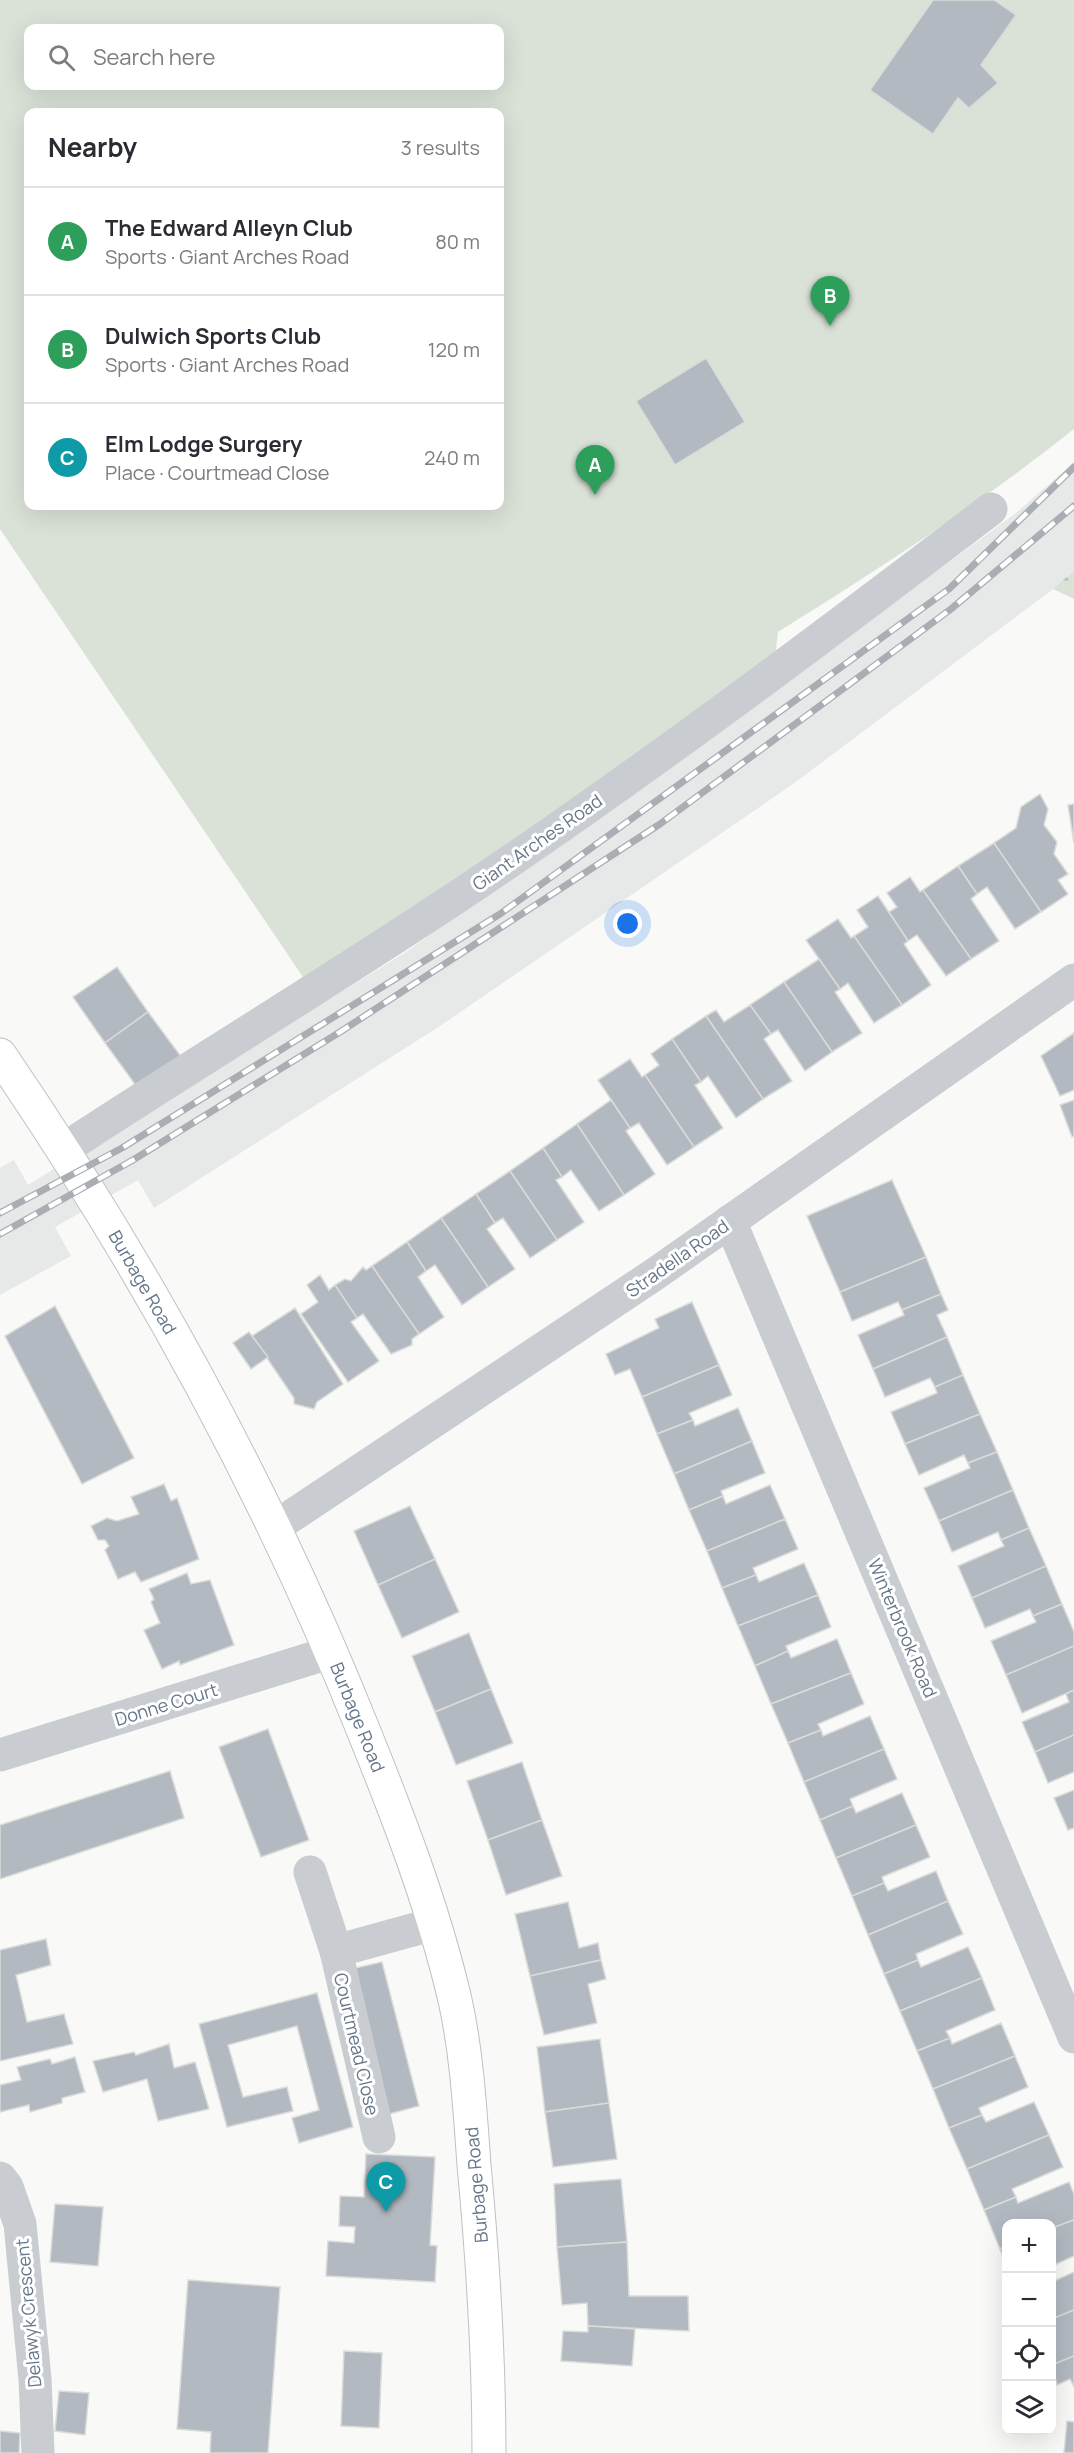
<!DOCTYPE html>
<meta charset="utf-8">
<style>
body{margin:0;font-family:Manrope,sans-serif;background:#f2f2f3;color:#2b2b33}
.controls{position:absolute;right:18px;bottom:18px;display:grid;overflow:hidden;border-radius:12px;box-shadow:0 6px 24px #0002}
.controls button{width:54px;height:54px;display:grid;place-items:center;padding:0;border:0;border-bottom:2px solid #e1e1e2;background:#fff;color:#2b2b33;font:30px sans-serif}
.you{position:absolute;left:628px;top:924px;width:21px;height:21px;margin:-15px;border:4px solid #fff;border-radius:50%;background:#1a73e8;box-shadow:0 0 0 9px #1a73e833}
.badge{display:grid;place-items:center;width:39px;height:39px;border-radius:50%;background:#ef6a21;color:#fff;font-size:20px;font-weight:700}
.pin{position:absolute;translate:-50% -50px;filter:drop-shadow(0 2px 3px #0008)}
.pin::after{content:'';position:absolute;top:32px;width:21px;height:18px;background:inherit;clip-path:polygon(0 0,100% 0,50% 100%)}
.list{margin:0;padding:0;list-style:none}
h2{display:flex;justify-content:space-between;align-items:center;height:78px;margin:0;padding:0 24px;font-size:26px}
h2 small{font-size:20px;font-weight:400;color:#7c7c81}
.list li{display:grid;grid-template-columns:39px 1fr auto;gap:18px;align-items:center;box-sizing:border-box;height:108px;padding:0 24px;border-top:2px solid #e1e1e2}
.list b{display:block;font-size:22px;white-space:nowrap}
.list p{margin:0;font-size:20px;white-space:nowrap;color:#7c7c81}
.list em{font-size:20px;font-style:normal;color:#7c7c81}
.icon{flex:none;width:33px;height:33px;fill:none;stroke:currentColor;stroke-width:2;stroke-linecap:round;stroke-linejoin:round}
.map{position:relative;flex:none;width:1074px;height:2453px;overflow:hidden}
.search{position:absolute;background:#fff;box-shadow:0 6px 24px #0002;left:24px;top:24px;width:480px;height:66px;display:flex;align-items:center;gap:15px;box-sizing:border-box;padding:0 21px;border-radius:12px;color:#7c7c81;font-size:22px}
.panel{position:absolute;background:#fff;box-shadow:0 6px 24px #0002;left:24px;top:108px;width:480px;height:402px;border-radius:12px}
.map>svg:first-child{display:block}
</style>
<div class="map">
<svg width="1074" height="2453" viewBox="0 0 1074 2453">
<defs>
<pattern id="forest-firs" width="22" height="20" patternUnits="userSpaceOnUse" patternTransform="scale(1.5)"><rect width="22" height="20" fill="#dae2d8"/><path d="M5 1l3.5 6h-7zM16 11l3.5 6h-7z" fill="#b5bcb5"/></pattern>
</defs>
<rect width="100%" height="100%" fill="#f9f9f7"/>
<path fill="#e7e8e8" d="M 1074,462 L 1074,571 L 1053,589 L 793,784 L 440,1026 L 154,1208 L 138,1180 L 55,1227 L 71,1256 L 0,1295 L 0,1168 L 14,1160 L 28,1185 L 406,952 L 817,659 L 1016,513 Z"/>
<path fill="url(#forest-firs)" d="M 1074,571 L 1074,599 L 1053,589 Z"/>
<path fill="#dae2d8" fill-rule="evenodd" d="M 0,0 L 1074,0 L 1074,429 C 980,504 880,568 778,632 L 775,657 L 666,737 L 305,980 L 0,529 ZM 28,28 L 500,28 L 500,86 L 28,86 ZM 28,112 L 500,112 L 500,506 L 28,506 Z"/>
<g fill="#b2b9c0" stroke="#dbdbd9" stroke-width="1.5">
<path d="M 933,0 L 994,0 L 1016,15 L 981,65 L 998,83 L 969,108 L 958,98 L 933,134 L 870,90 Z"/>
<path d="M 706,358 L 745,422 L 675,465 L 636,401 Z"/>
<path d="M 1040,794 L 1048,809 L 1044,825 L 1057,842 L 1054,854 L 1068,874 L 1058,880 L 1068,894 L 1041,912 L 994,843 L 1016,828 L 1021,807 Z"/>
<path d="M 1074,804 L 1074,843 L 1068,805 Z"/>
<path d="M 994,843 L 1041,912 L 1015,929 L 987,887 L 977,894 L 958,866 Z"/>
<path d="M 958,866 L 977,894 L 971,899 L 999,941 L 971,959 L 923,890 Z"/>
<path d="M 910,877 L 920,892 L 923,890 L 971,959 L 946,976 L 917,935 L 908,941 L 889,912 L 897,907 L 887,893 Z"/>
<path d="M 878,896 L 908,941 L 904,944 L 931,985 L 902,1005 L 854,936 L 868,927 L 857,910 Z"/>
<path d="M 838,919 L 851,938 L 854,936 L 902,1005 L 874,1023 L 848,983 L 840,989 L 806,940 Z"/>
<path d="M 819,959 L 840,989 L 835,992 L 862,1033 L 832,1052 L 784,982 Z"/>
<path d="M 117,967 L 148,1012 L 105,1043 L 73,997 Z"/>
<path d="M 784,982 L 832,1052 L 805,1071 L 778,1030 L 771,1034 L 750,1005 Z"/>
<path d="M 750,1005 L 771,1034 L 764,1039 L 792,1081 L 763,1099 L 706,1016 L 716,1010 L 724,1022 Z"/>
<path d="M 148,1012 L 182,1058 L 137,1087 L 105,1043 Z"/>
<path d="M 706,1016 L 763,1099 L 736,1118 L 708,1076 L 701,1082 L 672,1039 Z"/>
<path d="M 1074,1033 L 1074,1090 L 1060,1096 L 1041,1056 Z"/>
<path d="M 672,1039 L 701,1082 L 695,1085 L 723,1128 L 694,1147 L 645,1075 L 659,1065 L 651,1054 Z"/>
<path d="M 630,1059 L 642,1077 L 645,1075 L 694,1147 L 667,1165 L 639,1123 L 630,1128 L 598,1080 Z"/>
<path d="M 611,1100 L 630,1128 L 626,1131 L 655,1174 L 624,1195 L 577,1124 Z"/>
<path d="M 1074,1100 L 1074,1136 L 1072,1137 L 1060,1105 Z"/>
<path d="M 577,1124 L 624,1195 L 599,1211 L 571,1170 L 562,1177 L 543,1148 Z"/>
<path d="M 543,1148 L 562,1177 L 556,1180 L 584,1222 L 557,1240 L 510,1171 Z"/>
<path d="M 510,1171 L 557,1240 L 530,1258 L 503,1218 L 495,1223 L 476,1194 Z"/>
<path d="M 892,1180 L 926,1257 L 840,1292 L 807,1216 Z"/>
<path d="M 476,1194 L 495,1223 L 487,1229 L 515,1269 L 488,1287 L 441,1218 Z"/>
<path d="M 441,1218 L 488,1287 L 462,1305 L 435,1265 L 426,1271 L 407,1242 Z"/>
<path d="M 407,1242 L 426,1271 L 418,1277 L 444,1317 L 419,1334 L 372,1266 Z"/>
<path d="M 926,1257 L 941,1294 L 902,1310 L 898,1302 L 852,1321 L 840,1292 Z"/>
<path d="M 372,1266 L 419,1334 L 412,1339 L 412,1345 L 391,1354 L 363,1314 L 357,1318 L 335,1285 L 345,1279 L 351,1281 L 363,1267 L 366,1270 Z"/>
<path d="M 320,1275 L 329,1290 L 335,1285 L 357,1318 L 351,1322 L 379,1361 L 348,1382 L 301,1314 L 318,1302 L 307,1285 Z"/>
<path d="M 941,1294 L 948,1310 L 937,1315 L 947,1337 L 873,1369 L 858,1335 L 904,1315 L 902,1310 Z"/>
<path d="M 692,1302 L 719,1365 L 642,1397 L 630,1369 L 615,1375 L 606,1354 L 659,1328 L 655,1319 Z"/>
<path d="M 55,1306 L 134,1458 L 82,1484 L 5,1336 Z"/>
<path d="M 295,1308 L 343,1384 L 317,1402 L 314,1409 L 294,1404 L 294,1398 L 252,1336 Z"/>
<path d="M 249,1332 L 268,1357 L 251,1369 L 233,1343 Z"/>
<path d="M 947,1337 L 963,1375 L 935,1387 L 930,1378 L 885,1397 L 873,1369 Z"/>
<path d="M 719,1365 L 732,1395 L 689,1413 L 693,1420 L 657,1434 L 642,1397 Z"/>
<path d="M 963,1375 L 980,1414 L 905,1444 L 891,1412 L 937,1393 L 935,1387 Z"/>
<path d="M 738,1408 L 752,1441 L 674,1474 L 657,1434 L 693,1420 L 695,1426 Z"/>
<path d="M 980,1414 L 997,1452 L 968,1463 L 964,1455 L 919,1475 L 905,1444 Z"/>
<path d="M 752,1441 L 765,1473 L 721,1491 L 723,1496 L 689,1510 L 674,1474 Z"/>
<path d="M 997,1452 L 1013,1490 L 939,1521 L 924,1488 L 970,1468 L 968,1463 Z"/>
<path d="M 164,1484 L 171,1501 L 177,1498 L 199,1559 L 141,1582 L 135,1572 L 118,1579 L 105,1550 L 109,1546 L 105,1540 L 98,1540 L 91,1526 L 107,1518 L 117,1521 L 139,1514 L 131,1497 Z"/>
<path d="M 770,1485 L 785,1519 L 707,1551 L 689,1510 L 723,1496 L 726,1504 Z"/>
<path d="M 1013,1490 L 1029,1528 L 1001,1540 L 998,1532 L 952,1552 L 939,1521 Z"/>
<path d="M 410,1506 L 435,1559 L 378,1585 L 354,1531 Z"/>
<path d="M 785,1519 L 798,1549 L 753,1568 L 756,1575 L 722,1588 L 707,1551 Z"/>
<path d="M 1029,1528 L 1046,1566 L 972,1598 L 958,1566 L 1004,1546 L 1001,1540 Z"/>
<path d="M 435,1559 L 459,1612 L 402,1638 L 378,1585 Z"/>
<path d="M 804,1563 L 818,1595 L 738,1626 L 722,1588 L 756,1575 L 759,1582 Z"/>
<path d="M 1046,1566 L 1062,1604 L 1033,1616 L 1030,1609 L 985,1628 L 972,1598 Z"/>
<path d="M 187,1573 L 191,1584 L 210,1580 L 234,1645 L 180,1665 L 179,1661 L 162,1669 L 144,1630 L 160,1623 L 151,1602 L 154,1599 L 149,1589 Z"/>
<path d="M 818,1595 L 831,1627 L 786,1646 L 788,1651 L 755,1666 L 738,1626 Z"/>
<path d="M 1062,1604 L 1074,1632 L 1074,1646 L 1006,1675 L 991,1641 L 1036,1622 L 1033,1616 Z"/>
<path d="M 469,1633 L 491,1689 L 435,1712 L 412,1656 Z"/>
<path d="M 837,1639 L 851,1673 L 771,1704 L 755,1666 L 788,1651 L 791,1658 Z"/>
<path d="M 1074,1646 L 1074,1690 L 1022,1713 L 1006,1675 Z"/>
<path d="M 851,1673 L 864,1704 L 818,1724 L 821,1730 L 788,1743 L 771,1704 Z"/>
<path d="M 491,1689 L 513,1743 L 456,1765 L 435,1712 Z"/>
<path d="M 1074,1690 L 1074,1735 L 1035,1752 L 1022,1722 L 1069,1702 L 1066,1694 Z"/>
<path d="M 870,1716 L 884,1749 L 804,1782 L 788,1743 L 821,1730 L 823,1736 Z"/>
<path d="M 268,1729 L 309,1840 L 261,1857 L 219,1747 Z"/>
<path d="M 1074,1735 L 1074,1772 L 1048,1783 L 1035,1752 Z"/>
<path d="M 884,1749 L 897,1779 L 850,1799 L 853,1806 L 820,1820 L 804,1782 Z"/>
<path d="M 522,1762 L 542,1820 L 488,1840 L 467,1781 Z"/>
<path d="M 170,1771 L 184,1818 L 0,1879 L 0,1825 Z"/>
<path d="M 1074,1790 L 1074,1828 L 1068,1830 L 1054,1798 Z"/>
<path d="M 902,1793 L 916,1825 L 836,1858 L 820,1820 L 853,1806 L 856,1813 Z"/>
<path d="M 542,1820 L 562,1876 L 506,1895 L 488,1840 Z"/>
<path d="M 916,1825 L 930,1857 L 882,1877 L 884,1883 L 852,1896 L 836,1858 Z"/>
<path d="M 936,1871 L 948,1901 L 868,1935 L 852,1896 L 884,1883 L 888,1891 Z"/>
<path d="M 948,1901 L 963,1934 L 916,1954 L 918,1960 L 884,1974 L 868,1935 Z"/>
<path d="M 568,1902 L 579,1948 L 598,1943 L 601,1960 L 530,1976 L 515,1914 Z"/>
<path d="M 46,1939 L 51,1965 L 16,1975 L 27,2022 L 64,2014 L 73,2044 L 0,2061 L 0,1950 Z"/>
<path d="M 968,1947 L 982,1978 L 900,2011 L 884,1974 L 918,1960 L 921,1967 Z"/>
<path d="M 601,1960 L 606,1979 L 588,1984 L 597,2023 L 544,2035 L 530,1976 Z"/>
<path d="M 382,1962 L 419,2106 L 389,2114 L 351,1969 Z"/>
<path d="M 982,1978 L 995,2010 L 946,2031 L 950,2038 L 917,2051 L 900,2011 Z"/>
<path d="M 317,1993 L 353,2127 L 299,2143 L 292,2118 L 319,2110 L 297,2026 L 228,2045 L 243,2097 L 287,2087 L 293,2111 L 227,2127 L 199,2024 Z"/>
<path d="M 1001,2023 L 1015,2056 L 933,2089 L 917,2051 L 950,2038 L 952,2044 Z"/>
<path d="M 600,2039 L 609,2103 L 545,2112 L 537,2047 Z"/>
<path d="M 169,2044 L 174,2068 L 195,2062 L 209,2109 L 158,2121 L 147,2079 L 103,2092 L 93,2061 L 134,2052 L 136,2055 Z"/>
<path d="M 1015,2056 L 1028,2087 L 979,2108 L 982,2115 L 949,2128 L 933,2089 Z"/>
<path d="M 75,2057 L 85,2092 L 62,2098 L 62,2103 L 30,2112 L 29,2105 L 0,2112 L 0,2085 L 21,2080 L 17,2067 L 50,2059 L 52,2064 Z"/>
<path d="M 1034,2102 L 1049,2135 L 967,2169 L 949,2128 L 982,2115 L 986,2122 Z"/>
<path d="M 609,2103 L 617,2159 L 553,2167 L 545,2112 Z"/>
<path d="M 1049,2135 L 1063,2167 L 1012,2189 L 1016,2197 L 984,2210 L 967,2169 Z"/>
<path d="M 366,2154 L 435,2157 L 430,2245 L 437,2246 L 435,2282 L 326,2276 L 328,2241 L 354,2243 L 355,2227 L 339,2226 L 340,2196 L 364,2197 Z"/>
<path d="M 621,2179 L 627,2242 L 557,2247 L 554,2184 Z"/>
<path d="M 1069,2182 L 1074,2194 L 1074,2220 L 1052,2228 L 1052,2224 L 1006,2224 L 1006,2246 L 1000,2249 L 984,2210 L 1016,2197 L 1018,2203 Z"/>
<path d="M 55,2204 L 103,2207 L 98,2266 L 50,2262 Z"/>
<path d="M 1074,2220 L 1074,2256 L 1052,2266 L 1052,2228 Z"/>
<path d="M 627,2242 L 629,2296 L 688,2296 L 689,2331 L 588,2326 L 587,2303 L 562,2305 L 557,2247 Z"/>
<path d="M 1006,2246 L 1006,2264 L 1000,2249 Z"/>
<path d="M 1074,2272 L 1074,2310 L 1052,2319 L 1052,2282 Z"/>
<path d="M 188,2280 L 280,2287 L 268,2453 L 210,2453 L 211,2432 L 177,2429 Z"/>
<path d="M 1074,2310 L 1074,2356 L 1052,2365 L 1052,2319 Z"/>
<path d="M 588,2326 L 635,2329 L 632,2366 L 561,2361 L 563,2331 L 588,2332 Z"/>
<path d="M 344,2351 L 382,2353 L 379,2428 L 341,2426 Z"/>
<path d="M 1074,2356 L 1074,2387 L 1070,2379 L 1057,2385 L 1052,2365 Z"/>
<path d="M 59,2391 L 89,2393 L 85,2435 L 55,2431 Z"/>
<path d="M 1067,2421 L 1074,2422 L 1074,2453 L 1064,2453 Z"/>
<path d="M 0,2431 L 20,2433 L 19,2453 L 0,2453 Z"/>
</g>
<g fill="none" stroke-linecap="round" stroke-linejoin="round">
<defs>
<path id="secondary" d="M 0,1055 C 144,1266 267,1490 362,1727 C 398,1816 433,1906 455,2000 C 467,2054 470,2111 474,2165 C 483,2261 489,2357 489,2453"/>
</defs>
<use href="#secondary" stroke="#bdc1c7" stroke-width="35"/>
<g stroke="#c9ccd0" stroke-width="33">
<path d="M 64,1149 C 198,1061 336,978 469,889 C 648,769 820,639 991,509"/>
<path d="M 730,1221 L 1074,2037"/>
<path d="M 275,1527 L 655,1274 L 1074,980"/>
<path d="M 0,1755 L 332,1652"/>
<path d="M 310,1872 L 336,1951 L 379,2137"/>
<path d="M 336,1951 L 434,1924"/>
<path d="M 0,2178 L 7,2187 L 20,2224 L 35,2379 L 38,2453"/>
</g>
<use href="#secondary" stroke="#fff" stroke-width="33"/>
<defs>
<g id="rail">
<path d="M 0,1213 L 122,1148 L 500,914 L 949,589 L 1074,467"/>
<path d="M 0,1234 L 133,1160 L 340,1032 L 660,824 L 951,609 L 1074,506"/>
</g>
</defs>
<use href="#rail" stroke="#a9aeb5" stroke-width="7"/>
<use href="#rail" stroke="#fff" stroke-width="4.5" stroke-dasharray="14" stroke-linecap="butt"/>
</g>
<g text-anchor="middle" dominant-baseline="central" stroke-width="6" stroke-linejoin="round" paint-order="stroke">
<g font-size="18" fill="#66768a" stroke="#fff">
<text transform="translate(537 842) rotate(-35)">Giant Arches Road</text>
<text transform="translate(677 1258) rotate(-35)">Stradella Road</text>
<text transform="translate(143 1282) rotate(60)">Burbage Road</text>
<text transform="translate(903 1628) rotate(67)">Winterbrook Road</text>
<text transform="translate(166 1704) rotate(-17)">Donne Court</text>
<text transform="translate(358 1717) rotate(68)">Burbage Road</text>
<text transform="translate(357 2044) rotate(77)">Courtmead Close</text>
<text transform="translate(476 2185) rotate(-95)">Burbage Road</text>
<text transform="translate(28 2313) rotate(-95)">Delawyk Crescent</text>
</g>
</g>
</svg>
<div class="controls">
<button>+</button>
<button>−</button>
<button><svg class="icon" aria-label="locate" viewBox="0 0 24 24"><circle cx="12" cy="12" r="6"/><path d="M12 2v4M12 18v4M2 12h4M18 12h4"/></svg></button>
<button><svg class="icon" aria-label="layers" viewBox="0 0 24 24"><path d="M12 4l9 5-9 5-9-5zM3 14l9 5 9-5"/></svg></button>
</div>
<div class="you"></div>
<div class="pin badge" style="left:595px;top:495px;background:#2e9e5b">A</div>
<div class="pin badge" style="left:830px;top:326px;background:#2e9e5b">B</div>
<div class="pin badge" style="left:386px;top:2212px;background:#0f9aa8">C</div>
<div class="search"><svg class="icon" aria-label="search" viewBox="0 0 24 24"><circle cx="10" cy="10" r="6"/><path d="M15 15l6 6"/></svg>Search here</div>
<section class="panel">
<h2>Nearby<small>3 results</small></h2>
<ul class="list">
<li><span class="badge" style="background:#2e9e5b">A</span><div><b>The Edward Alleyn Club</b><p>Sports · Giant Arches Road</p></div><em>80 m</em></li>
<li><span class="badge" style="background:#2e9e5b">B</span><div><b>Dulwich Sports Club</b><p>Sports · Giant Arches Road</p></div><em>120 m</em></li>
<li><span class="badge" style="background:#0f9aa8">C</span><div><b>Elm Lodge Surgery</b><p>Place · Courtmead Close</p></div><em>240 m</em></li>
</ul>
</section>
</div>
